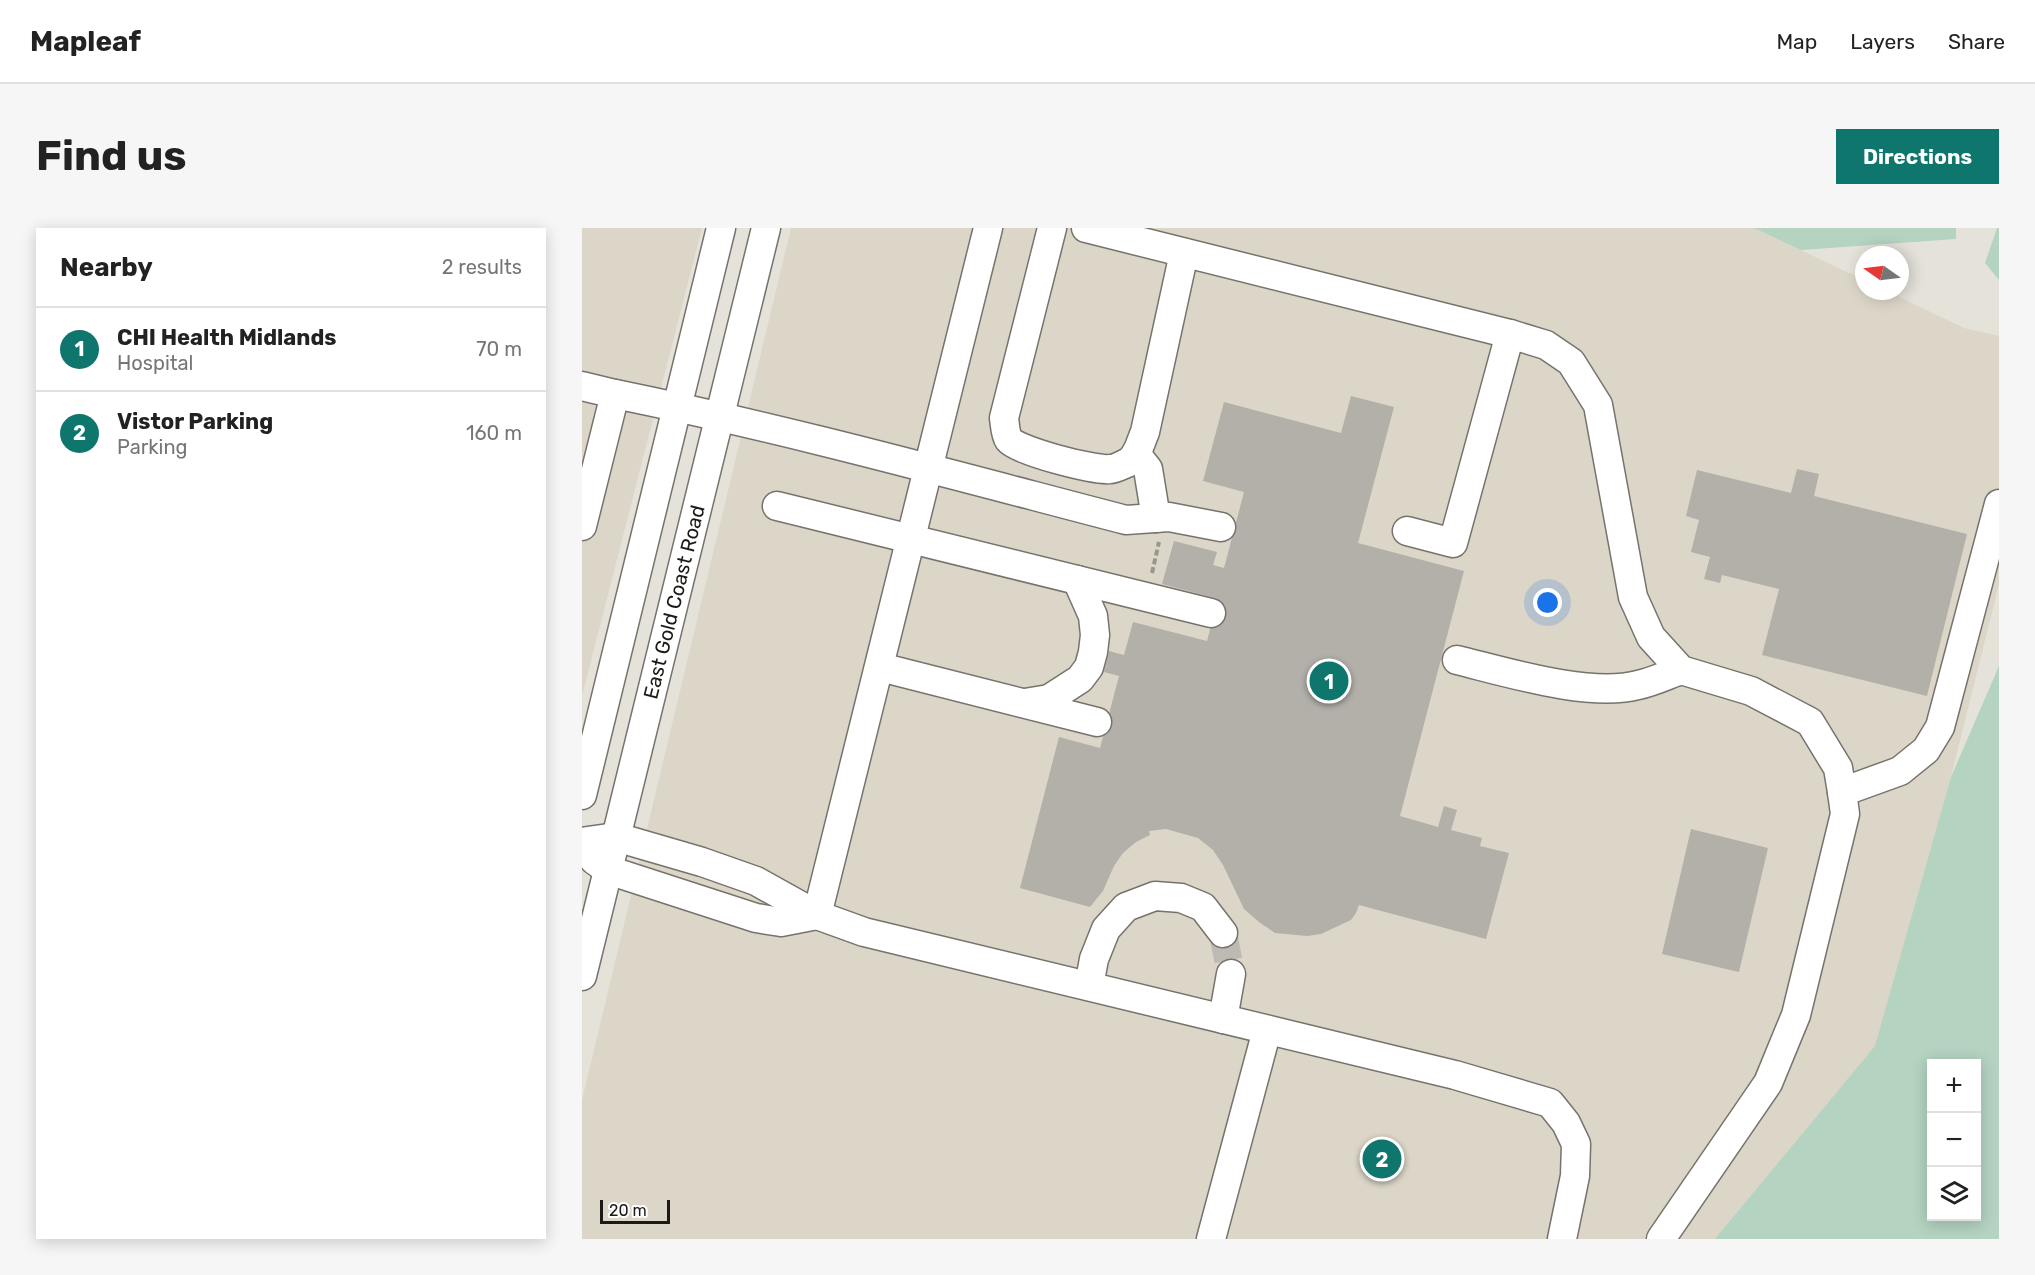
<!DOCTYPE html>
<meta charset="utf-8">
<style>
body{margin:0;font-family:Rubik,sans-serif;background:#f6f6f6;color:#222}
.controls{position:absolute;right:18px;bottom:18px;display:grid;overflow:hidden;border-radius:0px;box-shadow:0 3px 15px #0003}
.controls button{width:54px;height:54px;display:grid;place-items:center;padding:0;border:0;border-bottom:2px solid #e0e0e0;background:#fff;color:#222;font:30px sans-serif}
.compass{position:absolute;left:1273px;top:18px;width:54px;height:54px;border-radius:50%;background:#fff;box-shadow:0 3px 15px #0003;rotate:284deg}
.scale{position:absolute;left:18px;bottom:15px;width:70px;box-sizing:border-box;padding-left:6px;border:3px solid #1b1a17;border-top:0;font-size:16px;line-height:21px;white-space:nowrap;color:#1b1a17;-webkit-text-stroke:4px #fff;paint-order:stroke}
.you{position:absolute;left:966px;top:375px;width:21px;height:21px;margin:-15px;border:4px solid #fff;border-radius:50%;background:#1a73e8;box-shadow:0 0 0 9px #1a73e833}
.badge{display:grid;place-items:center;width:39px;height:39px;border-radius:50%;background:#0f766e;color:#fff;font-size:20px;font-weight:700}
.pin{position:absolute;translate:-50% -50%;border:3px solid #fff;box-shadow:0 2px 6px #0006}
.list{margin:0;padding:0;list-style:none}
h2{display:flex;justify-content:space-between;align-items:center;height:78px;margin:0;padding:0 24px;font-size:26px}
h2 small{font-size:20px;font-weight:400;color:#767676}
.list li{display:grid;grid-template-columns:39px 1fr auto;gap:18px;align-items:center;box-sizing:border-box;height:84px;padding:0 24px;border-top:2px solid #e0e0e0}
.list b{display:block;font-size:22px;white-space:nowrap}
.list p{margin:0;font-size:20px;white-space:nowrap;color:#767676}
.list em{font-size:20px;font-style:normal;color:#767676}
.icon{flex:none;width:33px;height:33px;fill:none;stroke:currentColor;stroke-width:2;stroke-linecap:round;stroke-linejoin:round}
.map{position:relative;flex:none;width:1417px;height:1011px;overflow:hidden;border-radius:0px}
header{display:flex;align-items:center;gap:36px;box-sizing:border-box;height:84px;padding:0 30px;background:#fff;border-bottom:2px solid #e0e0e0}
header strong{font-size:28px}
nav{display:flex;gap:33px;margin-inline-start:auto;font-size:21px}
.intro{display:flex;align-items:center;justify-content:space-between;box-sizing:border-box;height:144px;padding:0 36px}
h1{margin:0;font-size:42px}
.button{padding:15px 27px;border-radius:0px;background:#0f766e;color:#fff;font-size:21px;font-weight:700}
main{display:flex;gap:36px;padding:0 36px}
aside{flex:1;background:#fff;border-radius:0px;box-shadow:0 3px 15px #0003}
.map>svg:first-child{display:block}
</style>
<header>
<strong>Mapleaf</strong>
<nav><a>Map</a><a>Layers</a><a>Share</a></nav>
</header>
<div class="intro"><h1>Find us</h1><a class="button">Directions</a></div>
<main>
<aside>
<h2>Nearby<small>2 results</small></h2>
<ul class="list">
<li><span class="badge">1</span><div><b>CHI Health Midlands</b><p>Hospital</p></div><em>70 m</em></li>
<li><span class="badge">2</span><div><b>Vistor Parking</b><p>Parking</p></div><em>160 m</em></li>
</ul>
</aside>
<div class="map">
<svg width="1417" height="1011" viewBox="0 0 1417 1011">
<rect width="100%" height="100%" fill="#e5e2da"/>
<g fill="#dcd6c8">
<path d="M 0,0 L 120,0 L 0,468 Z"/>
<path d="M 209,0 L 1172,0 L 1282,52 L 1282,63 L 1305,63 L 1382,100 L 1417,108 L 1417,356 L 1254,1011 L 0,1011 L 0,872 Z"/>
</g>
<g fill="#b4d3c1" fill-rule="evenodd">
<path d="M 1172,0 L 1374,0 L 1374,11 L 1219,22 Z"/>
<path d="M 1415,0 L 1417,0 L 1417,52 L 1403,35 Z"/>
<path d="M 1417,438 L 1417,1011 L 1133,1011 L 1293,818 L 1369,549 ZM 1350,836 L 1394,836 L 1394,988 L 1350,988 Z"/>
</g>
<g fill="#b2b0a9">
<path d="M 769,168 L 812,179 L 776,315 L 882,343 L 818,588 L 856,599 L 862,578 L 875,582 L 869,602 L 900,610 L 898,618 L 927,625 L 904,711 L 777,677 L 774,685 L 769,692 L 739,706 L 725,708 L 693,705 L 677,694 L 662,681 L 641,637 L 631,622 L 616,610 L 584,601 L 567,603 L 568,607 L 554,614 L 541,625 L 532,638 L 521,663 L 508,679 L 438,660 L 477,509 L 518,520 L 537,448 L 522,444 L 527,423 L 542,427 L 551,394 L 625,413 L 636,371 L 580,356 L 592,313 L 635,324 L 631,337 L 642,340 L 662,264 L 621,253 L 642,174 L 759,205 Z"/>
<path d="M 1215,241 L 1237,246 L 1232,268 L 1385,306 L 1345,468 L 1180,427 L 1197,361 L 1140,347 L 1138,355 L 1122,351 L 1128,329 L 1109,324 L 1117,292 L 1104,288 L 1115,242 L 1209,265 Z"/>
<path d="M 1109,601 L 1186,620 L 1157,744 L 1080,726 Z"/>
</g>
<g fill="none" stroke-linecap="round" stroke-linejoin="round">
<path stroke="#bdbab3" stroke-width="28" stroke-dasharray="28 14" stroke-linecap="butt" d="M 641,705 L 649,746"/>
<defs>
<g id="minor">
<path d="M 470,0 L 422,190 C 423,196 423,206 427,212 C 436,223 513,243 528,241 C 533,241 540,237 545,235 C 556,229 558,215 563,204 L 602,25"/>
<path d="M 504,0 L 928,106 L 964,117 L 989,134 L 1016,177 L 1051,369 L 1069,409 L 1099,442 L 1169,463 L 1228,494 L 1256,540 L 1260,564 L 1263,586 L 1214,787 L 1186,855 L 1079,1011"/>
<path d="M 0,158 L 33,166 L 0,298"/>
<path d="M 33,166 C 205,201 375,248 544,292 L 587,289 L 639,299"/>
<path d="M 554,226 L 566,241 L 574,290"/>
<path d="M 195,278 L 629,385"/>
<path d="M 825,303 L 871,315 L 928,106"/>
<path d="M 875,432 C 924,444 1008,470 1056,457 C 1071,454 1085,447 1099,442"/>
<path d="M 298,439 L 515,494"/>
<path d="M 443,475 L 467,471 L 498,451 L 507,439 L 511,424 L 513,407 L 511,388 L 495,352"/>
<path d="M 1260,564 L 1318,543 L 1344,522 L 1358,499 L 1417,276"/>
<path d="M 0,567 L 139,0"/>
<path d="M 0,614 L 34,609 L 120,634 L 174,653 L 235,687 L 282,704 L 873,847 L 968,875 L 984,895 L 994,916 L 993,948 L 980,1011"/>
<path d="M 12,632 L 26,642 L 174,690 L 199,694 L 235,687"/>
<path d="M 235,687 L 406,0"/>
<path d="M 0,748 L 184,0"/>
<path d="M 507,758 L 512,731 L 524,701 L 544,679 L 573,668 L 599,670 L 621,679 L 641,705"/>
<path d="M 641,791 L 649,746"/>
<path d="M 629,1011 L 685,802"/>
</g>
</defs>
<use href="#minor" stroke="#76736c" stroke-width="31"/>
<path stroke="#98968f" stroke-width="4" stroke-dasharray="6 3" stroke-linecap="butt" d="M 570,345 L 577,314"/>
<use href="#minor" stroke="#fff" stroke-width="28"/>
</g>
<g text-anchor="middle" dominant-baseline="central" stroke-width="6" stroke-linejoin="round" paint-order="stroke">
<g font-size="20" fill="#1b1a17" stroke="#fff">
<text transform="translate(92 374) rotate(-76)">East Gold Coast Road</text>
</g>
</g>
</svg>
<div class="controls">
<button>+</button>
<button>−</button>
<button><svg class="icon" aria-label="layers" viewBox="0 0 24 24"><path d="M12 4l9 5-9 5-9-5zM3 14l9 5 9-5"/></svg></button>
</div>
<svg class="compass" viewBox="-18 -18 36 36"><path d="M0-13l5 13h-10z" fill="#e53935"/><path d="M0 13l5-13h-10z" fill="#767676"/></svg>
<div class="scale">20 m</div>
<div class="you"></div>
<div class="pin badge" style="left:747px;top:453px">1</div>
<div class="pin badge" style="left:800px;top:931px">2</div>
</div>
</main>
